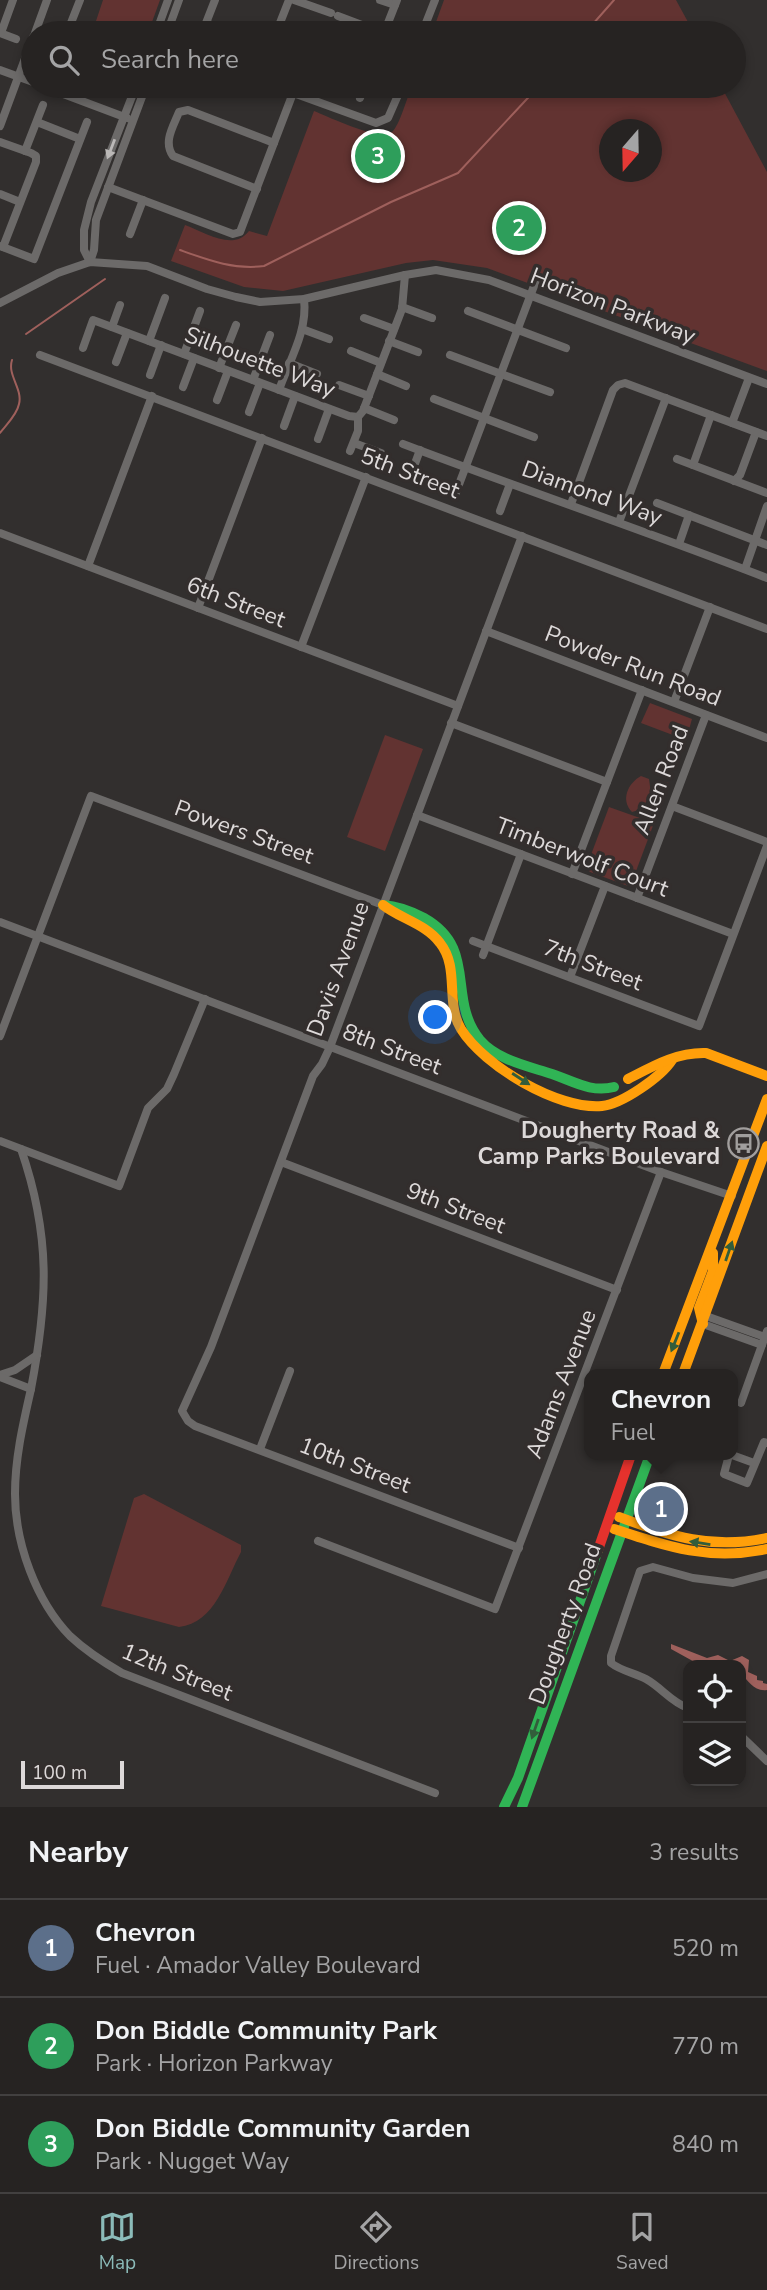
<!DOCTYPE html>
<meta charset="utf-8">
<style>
body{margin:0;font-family:"Nunito Sans",sans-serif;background:#322f2f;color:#f1f3f6}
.controls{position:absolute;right:21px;bottom:21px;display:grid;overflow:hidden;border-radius:14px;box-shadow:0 4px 10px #0003}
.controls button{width:63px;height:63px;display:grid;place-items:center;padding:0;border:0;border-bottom:2px solid #424040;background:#262322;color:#f1f3f6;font:35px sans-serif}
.compass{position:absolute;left:599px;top:119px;width:63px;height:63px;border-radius:50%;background:#262322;box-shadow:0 4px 10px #0003;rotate:200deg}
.scale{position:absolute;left:21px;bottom:18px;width:103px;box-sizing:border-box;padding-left:7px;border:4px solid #ddd9d9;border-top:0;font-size:19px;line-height:24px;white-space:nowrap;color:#ddd9d9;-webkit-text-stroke:5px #332e2d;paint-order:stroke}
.you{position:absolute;left:436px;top:1018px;width:24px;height:24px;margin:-18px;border:5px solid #fff;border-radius:50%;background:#1a73e8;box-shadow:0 0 0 10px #1a73e833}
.badge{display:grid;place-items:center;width:46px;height:46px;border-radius:50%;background:#8bbbb9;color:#fff;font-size:23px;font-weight:700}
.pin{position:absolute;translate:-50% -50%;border:4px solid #fff;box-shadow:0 2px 7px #0006}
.popup{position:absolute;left:584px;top:1369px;width:154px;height:91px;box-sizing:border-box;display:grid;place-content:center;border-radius:14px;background:#262322;filter:drop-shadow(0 2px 5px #0005);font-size:23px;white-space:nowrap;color:#a4a4a5}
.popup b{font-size:26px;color:#f1f3f6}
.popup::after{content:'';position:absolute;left:50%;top:100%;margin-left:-14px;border:14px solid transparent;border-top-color:#262322}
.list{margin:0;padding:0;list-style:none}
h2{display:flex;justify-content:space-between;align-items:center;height:91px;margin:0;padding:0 28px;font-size:30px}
h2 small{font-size:23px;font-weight:400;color:#a4a4a5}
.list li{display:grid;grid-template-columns:46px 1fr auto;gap:21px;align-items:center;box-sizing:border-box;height:98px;padding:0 28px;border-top:2px solid #424040}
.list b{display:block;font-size:26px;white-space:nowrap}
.list p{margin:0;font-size:23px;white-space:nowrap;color:#a4a4a5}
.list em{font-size:23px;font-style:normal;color:#a4a4a5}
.icon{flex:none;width:38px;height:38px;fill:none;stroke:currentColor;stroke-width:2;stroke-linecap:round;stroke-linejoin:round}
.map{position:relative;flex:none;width:767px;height:1807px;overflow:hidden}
.search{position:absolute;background:#262322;box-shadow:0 4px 10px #0003;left:21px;right:21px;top:21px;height:77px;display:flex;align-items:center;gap:18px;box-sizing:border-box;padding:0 24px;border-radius:38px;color:#a4a4a5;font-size:26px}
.sheet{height:385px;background:#262322}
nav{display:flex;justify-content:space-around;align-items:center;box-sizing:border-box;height:98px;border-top:2px solid #424040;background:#262322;font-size:19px;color:#a4a4a5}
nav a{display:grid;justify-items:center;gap:4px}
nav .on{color:#8bbbb9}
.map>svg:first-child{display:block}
</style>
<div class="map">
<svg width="767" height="1807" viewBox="0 0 767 1807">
<rect width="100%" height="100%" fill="#322f2e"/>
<g fill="#623331" fill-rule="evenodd">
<path d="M 103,0 L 160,0 L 148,33 L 92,33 Z"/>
<path d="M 444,0 L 676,0 L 694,33 L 432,33 Z"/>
<path d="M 412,86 L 721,86 L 767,172 L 767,371 L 487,268 L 433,260 L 406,263 L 283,291 L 244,287 L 171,261 L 185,225 C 205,232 233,252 249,231 L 267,236 L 314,111 C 329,117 381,142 392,132 C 400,125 407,97 412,86 ZM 610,130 L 652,130 L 652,172 L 610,172 Z"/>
<path d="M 650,703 L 692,719 L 686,740 L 641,723 Z"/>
<path d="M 385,735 L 423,749 L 385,851 L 347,837 Z"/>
<path d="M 641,776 L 649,779 L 651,794 L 642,809 L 632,812 C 620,800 628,783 641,776 Z"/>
<path d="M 659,780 L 669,783 L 655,822 L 637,815 C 650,807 653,798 654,785 Z"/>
<path d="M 609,807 L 654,823 L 632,882 L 628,886 L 590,872 L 586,868 Z"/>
<path d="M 144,1494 L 241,1545 L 241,1552 C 226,1580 215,1623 179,1627 L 101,1606 L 134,1498 Z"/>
</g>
<path fill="#9f605c" d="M 671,1644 L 707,1658 L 718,1655 L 730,1661 L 742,1656 L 749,1660 L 748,1672 L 757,1676 L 757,1680 L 763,1681 L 763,1683 L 767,1684 L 767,1690 C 754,1692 749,1681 741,1674 L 741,1665 L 700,1665 L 671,1649 Z"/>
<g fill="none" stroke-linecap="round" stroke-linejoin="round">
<g stroke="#9f605c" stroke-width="2">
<path d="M 585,33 L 614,0"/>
<path d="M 180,250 C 208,260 234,270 264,266 L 391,202 L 458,173 L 539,86"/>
<path d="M 26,334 L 105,279"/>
<path d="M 0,433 C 6,425 17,415 19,404 C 23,389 7,375 12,360"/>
</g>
<g stroke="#6c6a69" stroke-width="8">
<path d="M 215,0 L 206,23 L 233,33"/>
<path d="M 294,0 L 331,13"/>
<path d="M 380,0 L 395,5"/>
<path d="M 338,16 L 383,33"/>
<path d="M 0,33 L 16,39"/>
<path d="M 1,33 L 13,0"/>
<path d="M 35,33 L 47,0"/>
<path d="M 67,33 L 80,0"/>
<path d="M 156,33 L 168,0"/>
<path d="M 167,33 L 179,0"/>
<path d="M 276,33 L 289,0"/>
<path d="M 384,33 L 397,0"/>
<path d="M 422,33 L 435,0"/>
<path d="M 0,70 L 33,82"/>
<path d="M 42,86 L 127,118"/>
<path d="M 274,86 L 376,123 L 388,118 L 402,86"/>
<path d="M 360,98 L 364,86"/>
<path d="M 37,122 L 80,139"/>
<path d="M 0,126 L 33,37"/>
<path d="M 0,142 L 31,153 L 36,156 L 36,162 L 3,247"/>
<path d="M 25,151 L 43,105"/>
<path d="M 108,187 L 233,234 L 240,232 L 293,93"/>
<path d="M 257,189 L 173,156 C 163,142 173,127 179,112 L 188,110 L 274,143"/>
<path d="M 0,194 L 20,202"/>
<path d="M 130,234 L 143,200"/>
<path d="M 0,246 L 34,259 L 87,122"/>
<path d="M 90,262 L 84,250 L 84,230 L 91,202 L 136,86"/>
<path d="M 90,262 L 94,250 L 96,220 L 146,86"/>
<path d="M 0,303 L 58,273 L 90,262 L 147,266 L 207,289 L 236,297 L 260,302 L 304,299 L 405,275 L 436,270 L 489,280 L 767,384"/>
<path d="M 402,307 L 432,318"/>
<path d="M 468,311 L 566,348"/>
<path d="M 364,318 L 394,329"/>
<path d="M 112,327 L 120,305"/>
<path d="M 302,329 L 329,339"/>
<path d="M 149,341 L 165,298"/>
<path d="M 389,341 L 418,352"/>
<path d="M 83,348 L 93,320 L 349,416 L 358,417"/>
<path d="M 351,351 L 381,363"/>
<path d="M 184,354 L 200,311"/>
<path d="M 40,355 L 767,629"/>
<path d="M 450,355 L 550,392"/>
<path d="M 116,362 L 127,333"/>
<path d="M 289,363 L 317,374"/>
<path d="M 219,368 L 236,325"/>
<path d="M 377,374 L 406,386"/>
<path d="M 150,375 L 161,345"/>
<path d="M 253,380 L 270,335"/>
<path d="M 339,385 L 369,396"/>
<path d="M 183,387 L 194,358"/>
<path d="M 279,390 C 289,361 308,331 304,299"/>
<path d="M 434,399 L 534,437"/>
<path d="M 217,400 L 228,371"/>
<path d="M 364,408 L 394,420"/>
<path d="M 249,412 L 260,383"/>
<path d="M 358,417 L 363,411 L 402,309 L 405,275"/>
<path d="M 732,423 L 749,378"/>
<path d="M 284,426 L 295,396"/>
<path d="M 318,439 L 329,409"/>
<path d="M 354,443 L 381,453"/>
<path d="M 403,444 C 524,490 646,531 767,578"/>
<path d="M 350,451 L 358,431 L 358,417"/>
<path d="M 677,459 L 767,493"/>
<path d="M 693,465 L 711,415"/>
<path d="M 410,477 L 420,450"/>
<path d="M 734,481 L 740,475 L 756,432"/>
<path d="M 455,495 L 537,278"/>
<path d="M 657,503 L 767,545"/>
<path d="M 571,504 L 613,390 L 618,385 L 625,383 L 767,436"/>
<path d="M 500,511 L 510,484"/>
<path d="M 619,522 L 666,398"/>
<path d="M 0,533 L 458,706"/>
<path d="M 679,544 L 689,515"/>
<path d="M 88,566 L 152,396"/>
<path d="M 745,569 L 767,506"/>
<path d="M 198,608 L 262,438"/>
<path d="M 486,631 L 767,738"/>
<path d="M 301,647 L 366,477"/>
<path d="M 674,702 L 710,607"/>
<path d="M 451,723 L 607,782"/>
<path d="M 672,806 L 767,842"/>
<path d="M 417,815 L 733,934"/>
<path d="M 572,874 L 642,690"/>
<path d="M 637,898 L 706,715"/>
<path d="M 0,922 L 661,1172 L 732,1196"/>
<path d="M 473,941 L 699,1026 L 767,846"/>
<path d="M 483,955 L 521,854"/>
<path d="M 570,977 L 605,886"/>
<path d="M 0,1036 L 91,796 L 383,905"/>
<path d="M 0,1141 L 119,1186 L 148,1108 L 167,1089 L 174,1074 L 205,999"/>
<path d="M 21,1149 C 51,1236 48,1300 31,1389"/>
<path d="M 281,1162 L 617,1290"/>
<path d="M 706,1316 L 765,1337"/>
<path d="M 703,1324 L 762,1345"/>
<path d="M 0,1375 L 15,1370 L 37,1355"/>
<path d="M 0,1377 L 31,1389 C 23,1424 15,1458 15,1494 C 15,1543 36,1601 70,1636 C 86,1651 103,1662 122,1673 L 435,1793"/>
<path d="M 741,1403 L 767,1331"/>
<path d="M 260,1449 L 290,1371"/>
<path d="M 729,1455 L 724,1474 L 747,1483 L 764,1442 L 767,1443"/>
<path d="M 732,1455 L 754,1463"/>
<path d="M 318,1541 L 495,1609 L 661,1172"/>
<path d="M 519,1548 L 195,1426 L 188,1421 L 182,1411 L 211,1347 L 313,1076 L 322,1064 L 330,1047 L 522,536"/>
<path d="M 688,1708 C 671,1702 662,1688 646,1679 C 635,1673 621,1671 611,1663 L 611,1656 L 640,1571 L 653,1567 L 693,1578 L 733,1583 L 767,1574"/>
<path d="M 741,1736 L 767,1761"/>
</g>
<g stroke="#30b455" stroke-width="10">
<path d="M 383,905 C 397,906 411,911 424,918 C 479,949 446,998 480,1040 C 497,1060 528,1066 552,1074 C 573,1081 591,1093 614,1087"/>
<path d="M 504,1807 L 518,1778 L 598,1550"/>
<path d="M 522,1807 L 650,1455"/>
</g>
<g stroke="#ff9f0a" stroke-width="10">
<path d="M 383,905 C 401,919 426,924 440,943 C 460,968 445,1003 461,1029 C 484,1066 558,1110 602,1106 C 622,1104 661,1077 672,1060"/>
<path d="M 628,1079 C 653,1066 677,1052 706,1053 L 767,1076"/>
<path d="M 703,1324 L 699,1308 L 713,1271 L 713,1253"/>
<path d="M 663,1374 L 767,1099"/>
<path d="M 683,1374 L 767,1146"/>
<path d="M 619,1517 C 672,1536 710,1550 767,1538"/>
<path d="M 614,1529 C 668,1547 709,1561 767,1549"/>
</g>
<path stroke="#e5322d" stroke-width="10" d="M 598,1550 L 631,1455"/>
</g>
<defs><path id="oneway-solid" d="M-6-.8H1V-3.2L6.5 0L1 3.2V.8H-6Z" transform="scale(1.75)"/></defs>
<use fill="#bbb8b7" href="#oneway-solid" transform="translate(111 149) rotate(111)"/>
<g fill="#325d3b">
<use href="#oneway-solid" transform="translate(521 1079) rotate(33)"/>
<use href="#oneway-solid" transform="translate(729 1251) rotate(-71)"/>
<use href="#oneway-solid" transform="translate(675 1342) rotate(112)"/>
<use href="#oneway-solid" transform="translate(700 1543) rotate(-171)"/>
<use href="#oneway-solid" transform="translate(535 1729) rotate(109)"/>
</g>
<defs>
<symbol id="bus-ring" viewBox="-11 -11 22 22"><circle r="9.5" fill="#332e2d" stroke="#a19e9d" stroke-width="1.5"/><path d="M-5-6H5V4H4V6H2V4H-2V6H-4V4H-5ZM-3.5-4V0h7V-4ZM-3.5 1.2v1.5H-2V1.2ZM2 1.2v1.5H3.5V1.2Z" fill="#a19e9d"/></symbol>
</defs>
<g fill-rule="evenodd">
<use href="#bus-ring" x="726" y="1126" width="35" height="35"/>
</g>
<g text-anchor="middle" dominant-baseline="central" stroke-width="7" stroke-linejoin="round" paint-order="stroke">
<g font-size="23" fill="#ddd9d9" stroke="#332e2d">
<text transform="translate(613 306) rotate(21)">Horizon Parkway</text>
<text transform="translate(260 362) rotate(21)">Silhouette Way</text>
<text transform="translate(410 473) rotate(21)">5th Street</text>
<text transform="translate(592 493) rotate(20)">Diamond Way</text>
<text transform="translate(236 602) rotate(21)">6th Street</text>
<text transform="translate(633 666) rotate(21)">Powder Run Road</text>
<text transform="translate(661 780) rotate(-69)">Allen Road</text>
<text transform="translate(244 832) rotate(20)">Powers Street</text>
<text transform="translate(582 857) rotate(21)">Timberwolf Court</text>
<text transform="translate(593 965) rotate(21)">7th Street</text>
<text transform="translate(338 969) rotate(-70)">Davis Avenue</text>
<text transform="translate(392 1049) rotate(21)">8th Street</text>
<text transform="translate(456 1208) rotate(21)">9th Street</text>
<text transform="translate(561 1384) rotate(-69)">Adams Avenue</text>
<text transform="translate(355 1465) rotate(21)">10th Street</text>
<text transform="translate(565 1624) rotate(-70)">Dougherty Road</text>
<text transform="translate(177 1672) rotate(22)">12th Street</text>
</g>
<g font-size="23" font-weight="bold" fill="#ddd9d9" stroke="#332e2d" text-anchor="end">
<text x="720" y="1130">Dougherty Road &amp;<tspan x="720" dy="26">Camp Parks Boulevard</tspan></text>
</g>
</g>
</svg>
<div class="controls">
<button><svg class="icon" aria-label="locate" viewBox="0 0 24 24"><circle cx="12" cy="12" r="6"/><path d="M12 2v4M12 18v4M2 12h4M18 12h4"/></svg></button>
<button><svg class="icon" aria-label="layers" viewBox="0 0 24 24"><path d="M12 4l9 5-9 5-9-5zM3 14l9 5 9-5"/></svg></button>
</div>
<svg class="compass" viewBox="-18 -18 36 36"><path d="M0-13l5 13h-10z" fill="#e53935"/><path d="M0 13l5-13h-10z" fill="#a4a4a5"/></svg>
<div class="scale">100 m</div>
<div class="you"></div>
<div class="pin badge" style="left:661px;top:1509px;background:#5c6f8a">1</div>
<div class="popup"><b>Chevron</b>Fuel</div>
<div class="pin badge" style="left:519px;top:228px;background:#2e9e5b">2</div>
<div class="pin badge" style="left:378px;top:156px;background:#2e9e5b">3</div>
<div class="search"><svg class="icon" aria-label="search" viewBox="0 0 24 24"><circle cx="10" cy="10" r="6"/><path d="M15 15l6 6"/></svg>Search here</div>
</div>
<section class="sheet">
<h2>Nearby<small>3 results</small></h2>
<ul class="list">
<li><span class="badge" style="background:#5c6f8a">1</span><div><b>Chevron</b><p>Fuel · Amador Valley Boulevard</p></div><em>520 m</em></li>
<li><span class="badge" style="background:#2e9e5b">2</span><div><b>Don Biddle Community Park</b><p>Park · Horizon Parkway</p></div><em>770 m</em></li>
<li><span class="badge" style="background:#2e9e5b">3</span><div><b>Don Biddle Community Garden</b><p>Park · Nugget Way</p></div><em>840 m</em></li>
</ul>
</section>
<nav>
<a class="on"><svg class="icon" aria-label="map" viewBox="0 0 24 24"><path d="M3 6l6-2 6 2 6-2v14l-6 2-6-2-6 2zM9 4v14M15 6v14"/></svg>Map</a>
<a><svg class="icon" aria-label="directions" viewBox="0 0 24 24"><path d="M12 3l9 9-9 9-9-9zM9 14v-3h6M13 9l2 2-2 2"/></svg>Directions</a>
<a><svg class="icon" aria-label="saved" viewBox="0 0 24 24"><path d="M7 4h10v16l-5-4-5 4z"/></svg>Saved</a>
</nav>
